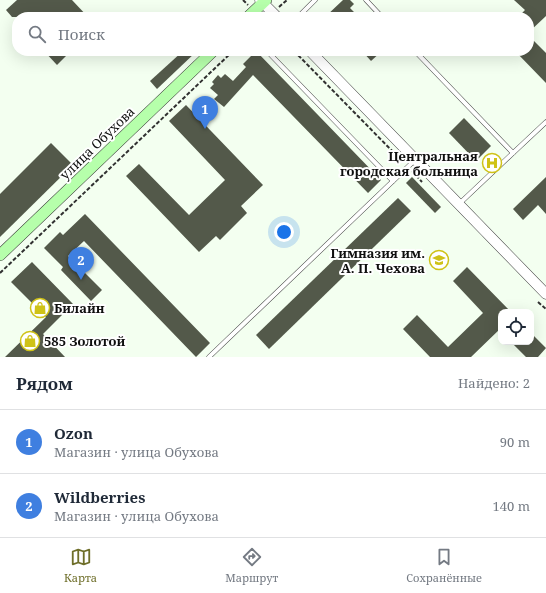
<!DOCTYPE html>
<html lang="ru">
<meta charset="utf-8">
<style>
body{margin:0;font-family:"Noto Serif",serif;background:#f2f2f3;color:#1f2937}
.controls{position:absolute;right:12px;bottom:12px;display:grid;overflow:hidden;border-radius:8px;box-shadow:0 4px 16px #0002}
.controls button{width:36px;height:36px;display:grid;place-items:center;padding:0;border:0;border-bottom:1px solid #e0e1e3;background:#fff;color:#1f2937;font:20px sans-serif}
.you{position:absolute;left:284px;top:232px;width:14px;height:14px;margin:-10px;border:3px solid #fff;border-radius:50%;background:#1a73e8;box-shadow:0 0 0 6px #1a73e833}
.badge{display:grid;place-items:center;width:26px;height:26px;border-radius:50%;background:#6e6e29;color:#fff;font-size:13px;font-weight:700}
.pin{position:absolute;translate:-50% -33px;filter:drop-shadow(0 1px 2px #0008)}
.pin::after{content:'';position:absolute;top:21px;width:14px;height:12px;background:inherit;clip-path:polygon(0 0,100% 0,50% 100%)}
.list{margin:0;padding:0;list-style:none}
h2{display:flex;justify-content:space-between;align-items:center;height:52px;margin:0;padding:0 16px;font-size:17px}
h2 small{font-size:13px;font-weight:400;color:#747a83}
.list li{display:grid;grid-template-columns:26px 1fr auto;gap:12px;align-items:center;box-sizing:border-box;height:64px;padding:0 16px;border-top:1px solid #e0e1e3}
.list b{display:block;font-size:15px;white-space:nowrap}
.list p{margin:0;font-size:13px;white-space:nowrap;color:#747a83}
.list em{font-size:13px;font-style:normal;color:#747a83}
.icon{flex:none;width:22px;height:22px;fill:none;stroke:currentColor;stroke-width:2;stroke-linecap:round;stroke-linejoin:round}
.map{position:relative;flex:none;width:546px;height:357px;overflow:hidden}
.search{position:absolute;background:#fff;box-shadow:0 4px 16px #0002;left:12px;right:12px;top:12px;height:44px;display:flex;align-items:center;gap:10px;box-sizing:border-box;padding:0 14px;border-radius:16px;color:#747a83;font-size:15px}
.sheet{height:180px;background:#fff}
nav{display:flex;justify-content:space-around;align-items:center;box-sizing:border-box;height:56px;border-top:1px solid #e0e1e3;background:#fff;font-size:11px;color:#747a83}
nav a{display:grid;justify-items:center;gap:2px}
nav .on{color:#6e6e29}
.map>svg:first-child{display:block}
</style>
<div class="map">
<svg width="546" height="357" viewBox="0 0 546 357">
<rect width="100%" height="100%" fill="#f3fff0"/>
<g fill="#53594a">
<path d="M 17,0 L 72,0 L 88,17 L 12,17 L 6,10 Z"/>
<path d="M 343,0 L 350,0 L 354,4 L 350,8 L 359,17 L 325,17 Z"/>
<path d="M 514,0 L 546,0 L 546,16 L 529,32 L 529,17 L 518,17 L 525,10 Z"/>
<path d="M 529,36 L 546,53 L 546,83 L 515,51 L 529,51 Z"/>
<path d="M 44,51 L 71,51 L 57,65 Z"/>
<path d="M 183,51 L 197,51 L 157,89 L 150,81 Z"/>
<path d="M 256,51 L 381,180 L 368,193 L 253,75 L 224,107 L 214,99 L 218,95 L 210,88 L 214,84 L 212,82 L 218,75 L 221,78 L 225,74 L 233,81 L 246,67 L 243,64 Z"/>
<path d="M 362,51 L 382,51 L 371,61 Z"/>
<path d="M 186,105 L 263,185 L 241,206 L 247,213 L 220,240 L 216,236 L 199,252 L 126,176 L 139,164 L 189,215 L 225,180 L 169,121 Z"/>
<path d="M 464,118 L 491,146 L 476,161 L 449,133 Z"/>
<path d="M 51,143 L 73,165 L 0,237 L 0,194 Z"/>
<path d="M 412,177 L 441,207 L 435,213 L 406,183 Z"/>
<path d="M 546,177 L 546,214 L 538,205 L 523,220 L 513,209 Z"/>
<path d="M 398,198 L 411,211 L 269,349 L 256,335 Z"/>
<path d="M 85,214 L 210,343 L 196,357 L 84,241 L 68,256 L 102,290 L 91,301 L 61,270 L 63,267 L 44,248 L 60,232 L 63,235 Z"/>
<path d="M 32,262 L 73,304 L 43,334 L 65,357 L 5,357 L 46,317 L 11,282 Z"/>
<path d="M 467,267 L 511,312 L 501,312 L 501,328 L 471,357 L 430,357 L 403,329 L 417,315 L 448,347 L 483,313 L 453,281 Z"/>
<path d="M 531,333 L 546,348 L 538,357 L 526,357 L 511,342 L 531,342 Z"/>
</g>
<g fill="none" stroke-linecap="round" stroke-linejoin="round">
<defs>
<g id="service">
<path d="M 366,0 L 382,17"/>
<path d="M 298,17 L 315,0"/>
<path d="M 267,51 L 393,181"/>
<path d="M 415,51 L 513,153 L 459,204"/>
<path d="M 513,153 L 546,122"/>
<path d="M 209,357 L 415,160"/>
</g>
<g id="tertiary">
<path d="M 260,0 L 277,17"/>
<path d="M 310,51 L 546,294"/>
</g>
<g id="secondary">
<path d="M 248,17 L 266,0"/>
<path d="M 0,255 L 213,51"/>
</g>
</defs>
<use href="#service" stroke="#424242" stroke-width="5"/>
<use href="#tertiary" stroke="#424242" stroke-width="11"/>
<use href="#secondary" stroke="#313131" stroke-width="12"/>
<g stroke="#313131" stroke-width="2" stroke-dasharray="4 2" stroke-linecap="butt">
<path d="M 243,0 L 248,5"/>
<path d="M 279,7 L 287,0"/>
<path d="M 294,51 L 403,162"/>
<path d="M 412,171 L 422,182"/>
<path d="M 0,273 L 233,51"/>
<path d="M 538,302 L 546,309"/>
</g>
<use href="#service" stroke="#fff" stroke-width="4"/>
<use href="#tertiary" stroke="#fff" stroke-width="10"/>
<use href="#secondary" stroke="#b6ffab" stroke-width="11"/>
</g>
<defs>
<symbol id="hospital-ring" viewBox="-11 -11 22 22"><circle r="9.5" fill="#fff" stroke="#cfc217" stroke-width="1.5"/><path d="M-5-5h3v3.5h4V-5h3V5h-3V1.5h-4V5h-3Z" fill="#cfc217"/></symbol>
<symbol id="school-ring" viewBox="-11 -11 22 22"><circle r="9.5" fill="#fff" stroke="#cfc217" stroke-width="1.5"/><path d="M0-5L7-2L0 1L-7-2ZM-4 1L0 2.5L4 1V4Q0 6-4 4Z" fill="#cfc217"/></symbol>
<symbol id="shop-ring" viewBox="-11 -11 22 22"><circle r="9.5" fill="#fff" stroke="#cfc217" stroke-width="1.5"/><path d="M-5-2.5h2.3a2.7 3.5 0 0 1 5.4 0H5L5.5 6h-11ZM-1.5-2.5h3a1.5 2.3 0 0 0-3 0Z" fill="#cfc217"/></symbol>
</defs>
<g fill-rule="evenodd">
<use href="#hospital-ring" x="481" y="152" width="22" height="22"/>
<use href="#school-ring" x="428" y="249" width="22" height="22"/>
<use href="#shop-ring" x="29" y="297" width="22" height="22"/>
<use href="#shop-ring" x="19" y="330" width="22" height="22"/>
</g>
<g text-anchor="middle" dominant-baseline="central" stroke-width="4" stroke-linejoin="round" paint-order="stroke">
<g font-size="13" fill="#0f0f0f" stroke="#fff">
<text transform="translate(97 143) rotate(-44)">улица Обухова</text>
</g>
<g font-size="13" font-weight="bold" fill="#0f0f0f" stroke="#fff" text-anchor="end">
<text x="478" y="156">Центральная<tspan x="478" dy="15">городская больница</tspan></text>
<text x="425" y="253">Гимназия им.<tspan x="425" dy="15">А. П. Чехова</tspan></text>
<text x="54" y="308" text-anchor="start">Билайн</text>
<text x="44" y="341" text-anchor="start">585 Золотой</text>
</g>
</g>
</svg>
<div class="controls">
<button><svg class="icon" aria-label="locate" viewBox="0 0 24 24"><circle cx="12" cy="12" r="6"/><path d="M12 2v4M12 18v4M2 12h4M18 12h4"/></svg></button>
</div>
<div class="you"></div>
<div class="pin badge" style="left:205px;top:129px;background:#3f7fe0">1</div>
<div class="pin badge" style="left:81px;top:280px;background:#3f7fe0">2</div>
<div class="search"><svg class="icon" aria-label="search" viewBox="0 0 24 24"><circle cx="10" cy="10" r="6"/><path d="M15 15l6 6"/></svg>Поиск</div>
</div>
<section class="sheet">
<h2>Рядом<small>Найдено: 2</small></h2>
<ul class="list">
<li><span class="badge" style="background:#3f7fe0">1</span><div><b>Ozon</b><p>Магазин · улица Обухова</p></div><em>90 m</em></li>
<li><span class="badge" style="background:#3f7fe0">2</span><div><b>Wildberries</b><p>Магазин · улица Обухова</p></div><em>140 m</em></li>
</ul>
</section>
<nav>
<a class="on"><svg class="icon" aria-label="map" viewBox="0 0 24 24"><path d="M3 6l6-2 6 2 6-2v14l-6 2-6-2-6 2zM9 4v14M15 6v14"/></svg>Карта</a>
<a><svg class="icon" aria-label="directions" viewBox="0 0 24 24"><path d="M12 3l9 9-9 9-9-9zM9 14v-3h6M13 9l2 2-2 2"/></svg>Маршрут</a>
<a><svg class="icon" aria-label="saved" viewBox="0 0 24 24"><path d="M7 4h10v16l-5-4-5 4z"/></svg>Сохранённые</a>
</nav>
